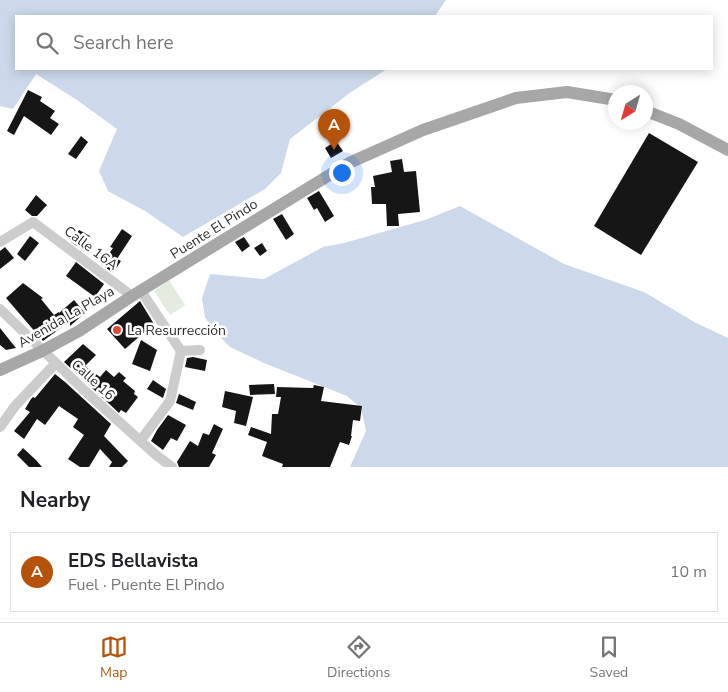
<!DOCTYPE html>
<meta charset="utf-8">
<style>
body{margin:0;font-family:"Nunito Sans",sans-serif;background:#f2f2f2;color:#202124}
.compass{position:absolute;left:608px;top:85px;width:45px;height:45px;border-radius:50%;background:#fff;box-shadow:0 2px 12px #0003;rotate:217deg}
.you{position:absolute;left:341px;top:172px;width:18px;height:18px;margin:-12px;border:4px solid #fff;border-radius:50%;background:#1a73e8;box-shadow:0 0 0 8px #1a73e833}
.badge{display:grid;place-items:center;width:32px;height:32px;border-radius:50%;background:#b45309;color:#fff;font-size:16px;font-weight:700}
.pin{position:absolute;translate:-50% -41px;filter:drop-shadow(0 1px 2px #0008)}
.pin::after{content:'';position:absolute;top:26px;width:18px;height:15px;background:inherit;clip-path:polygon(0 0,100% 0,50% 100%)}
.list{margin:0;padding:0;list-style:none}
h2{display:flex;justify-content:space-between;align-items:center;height:65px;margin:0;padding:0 20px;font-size:21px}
h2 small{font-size:16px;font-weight:400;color:#757577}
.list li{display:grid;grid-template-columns:32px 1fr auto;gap:15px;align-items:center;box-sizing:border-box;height:80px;margin:0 10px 10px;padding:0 10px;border:1px solid #e0e0e0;border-radius:0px}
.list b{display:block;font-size:19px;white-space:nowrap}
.list p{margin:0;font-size:16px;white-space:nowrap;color:#757577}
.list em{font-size:16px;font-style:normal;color:#757577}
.icon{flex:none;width:28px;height:28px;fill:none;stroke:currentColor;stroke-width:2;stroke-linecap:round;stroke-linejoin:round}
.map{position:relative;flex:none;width:728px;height:467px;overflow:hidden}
.search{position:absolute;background:#fff;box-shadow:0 2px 12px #0003;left:15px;right:15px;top:15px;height:55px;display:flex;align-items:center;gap:12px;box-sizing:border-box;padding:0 18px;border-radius:0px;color:#757577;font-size:19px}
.sheet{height:155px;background:#fff}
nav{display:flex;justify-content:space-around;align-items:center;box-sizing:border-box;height:70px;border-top:1px solid #e0e0e0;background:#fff;font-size:14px;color:#757577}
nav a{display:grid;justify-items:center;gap:2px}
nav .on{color:#b45309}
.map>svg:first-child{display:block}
</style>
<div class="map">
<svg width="728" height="467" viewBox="0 0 728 467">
<rect width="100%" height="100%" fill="#fff"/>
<path fill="#e3ecde" d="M 169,280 L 185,305 L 170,315 L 154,291 Z"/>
<g fill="#cbd9eb">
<path d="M 0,0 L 446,0 L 435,16 L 16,16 L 16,69 L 387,69 L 351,92 L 290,139 L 281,173 L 265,189 L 183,237 L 145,211 L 108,191 L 99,171 L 117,129 L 77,100 L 36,74 L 13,109 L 0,106 Z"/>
<path d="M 460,206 L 564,264 L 644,292 L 696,323 L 728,338 L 728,467 L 350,467 L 366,431 L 361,408 L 347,396 L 264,363 L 230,347 L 214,331 L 205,317 L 202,298 L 210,274 L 264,279 L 323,247 L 344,243 L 425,220 Z"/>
</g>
<g fill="#161616">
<path d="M 28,90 L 42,97 L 40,101 L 55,111 L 50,118 L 59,124 L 51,135 L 24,116 L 14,135 L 7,131 Z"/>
<path d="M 649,133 L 698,162 L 641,255 L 594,226 Z"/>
<path d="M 81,136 L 88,142 L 76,159 L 68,154 Z"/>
<path d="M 336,141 L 343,151 L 331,158 L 325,148 Z"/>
<path d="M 402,159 L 404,172 L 416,171 L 420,212 L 398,214 L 399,226 L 387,226 L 386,204 L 372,204 L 371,187 L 375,187 L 373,176 L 392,172 L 390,161 Z"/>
<path d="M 319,191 L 334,216 L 325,222 L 317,208 L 314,210 L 307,198 Z"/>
<path d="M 36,195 L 47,205 L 37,216 L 32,216 L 25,210 Z"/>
<path d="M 282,214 L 294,234 L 286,240 L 273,219 Z"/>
<path d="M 122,229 L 132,236 L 117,259 L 121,261 L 113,273 L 101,264 L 113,248 L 110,247 Z"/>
<path d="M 79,230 L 90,236 L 81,249 L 71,242 Z"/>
<path d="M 30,236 L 39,243 L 25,261 L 17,254 Z"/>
<path d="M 244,237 L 250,246 L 242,252 L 235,242 Z"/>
<path d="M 262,243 L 267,251 L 260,256 L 254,248 Z"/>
<path d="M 5,247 L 14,258 L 0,269 L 0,251 Z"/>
<path d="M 76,262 L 104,284 L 95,297 L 66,276 Z"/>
<path d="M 23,283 L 43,298 L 41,299 L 54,315 L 59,312 L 59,313 L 74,300 L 85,313 L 70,326 L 70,321 L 43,341 L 6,298 Z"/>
<path d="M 140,301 L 154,324 L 125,349 L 107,329 Z"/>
<path d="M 0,328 L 16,348 L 6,350 L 0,345 Z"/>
<path d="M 141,340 L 157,350 L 150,371 L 132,364 Z"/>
<path d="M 83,344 L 96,355 L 85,366 L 100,377 L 106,370 L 114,377 L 119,372 L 126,378 L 123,381 L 135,391 L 134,394 L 138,397 L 126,413 L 121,410 L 119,413 L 64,362 Z"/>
<path d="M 193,357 L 207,360 L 205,371 L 185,367 L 187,358 Z"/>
<path d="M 55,374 L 65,382 L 111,424 L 104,436 L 128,461 L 122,467 L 109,467 L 112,462 L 100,449 L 89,467 L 80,467 L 68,459 L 84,435 L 73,427 L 78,419 L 59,406 L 45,425 L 37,419 L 24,439 L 14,431 L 30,412 L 25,409 L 31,399 L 33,397 L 35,398 Z"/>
<path d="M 153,380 L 166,389 L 163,398 L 147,389 Z"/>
<path d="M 274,384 L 275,394 L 250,395 L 249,385 Z"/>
<path d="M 314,385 L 324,387 L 321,401 L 362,406 L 360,421 L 353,420 L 351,436 L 352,436 L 349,445 L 340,442 L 330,467 L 282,467 L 283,464 L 262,456 L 267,442 L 248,435 L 251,427 L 271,434 L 272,414 L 278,414 L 281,397 L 276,397 L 277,387 L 313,388 Z"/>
<path d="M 225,391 L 253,397 L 246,426 L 234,423 L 236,411 L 222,407 Z"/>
<path d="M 179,394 L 196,402 L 193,410 L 176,403 Z"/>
<path d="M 168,415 L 186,425 L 177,441 L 171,438 L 163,450 L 151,441 L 157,430 Z"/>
<path d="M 214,424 L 223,429 L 212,453 L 216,455 L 209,467 L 179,467 L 177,462 L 190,441 L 198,446 L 203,433 L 209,435 Z"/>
<path d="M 23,448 L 36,460 L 42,467 L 29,467 L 17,455 Z"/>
</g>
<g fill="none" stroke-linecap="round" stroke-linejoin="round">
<g stroke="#ccc" stroke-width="10">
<path d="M 0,242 L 33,222 L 132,296"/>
<path d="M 141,291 L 181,351"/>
<path d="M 0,309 L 85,391 L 156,455 L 172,467"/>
<path d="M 181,351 L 200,350"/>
<path d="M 0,427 L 15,406 L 55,364"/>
<path d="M 141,440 L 170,401 L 181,351"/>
</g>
<g stroke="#a7a7a7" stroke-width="12">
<path d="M 646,111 L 679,124 L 728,150"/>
<path d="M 0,370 L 42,351 L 79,331 L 132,296 L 349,163 L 423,130 L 516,98 L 567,92 L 616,100"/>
</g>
</g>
<circle fill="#e14937" stroke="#fff" stroke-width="2" cx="117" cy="330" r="5"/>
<g text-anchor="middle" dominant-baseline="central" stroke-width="5" stroke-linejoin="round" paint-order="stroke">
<g font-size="14" fill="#2f2f2f" stroke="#fff">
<text transform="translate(214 229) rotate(-32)">Puente El Pindo</text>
<text transform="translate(91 248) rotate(37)">Calle 16A</text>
<text transform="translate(66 317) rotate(-30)">Avenida La Playa</text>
<text transform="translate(93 380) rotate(42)">Calle 16</text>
</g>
<g font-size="14" fill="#2f2f2f" stroke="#fff" text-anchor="start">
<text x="127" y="330">La Resurrección</text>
</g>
</g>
</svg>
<svg class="compass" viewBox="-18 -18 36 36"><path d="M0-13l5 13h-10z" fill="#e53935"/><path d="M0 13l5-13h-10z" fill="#757577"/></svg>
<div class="you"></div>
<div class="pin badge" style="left:334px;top:150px">A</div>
<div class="search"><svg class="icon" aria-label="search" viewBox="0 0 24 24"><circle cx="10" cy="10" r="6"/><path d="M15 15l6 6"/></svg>Search here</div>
</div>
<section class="sheet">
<h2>Nearby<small></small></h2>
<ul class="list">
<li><span class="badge">A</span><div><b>EDS Bellavista</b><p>Fuel · Puente El Pindo</p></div><em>10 m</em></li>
</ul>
</section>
<nav>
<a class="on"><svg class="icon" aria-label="map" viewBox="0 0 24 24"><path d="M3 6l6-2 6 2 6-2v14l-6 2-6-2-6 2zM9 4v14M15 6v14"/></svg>Map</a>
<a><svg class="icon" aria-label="directions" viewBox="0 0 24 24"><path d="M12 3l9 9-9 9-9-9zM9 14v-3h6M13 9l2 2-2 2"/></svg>Directions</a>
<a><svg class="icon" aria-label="saved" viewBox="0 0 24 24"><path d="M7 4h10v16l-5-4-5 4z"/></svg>Saved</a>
</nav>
